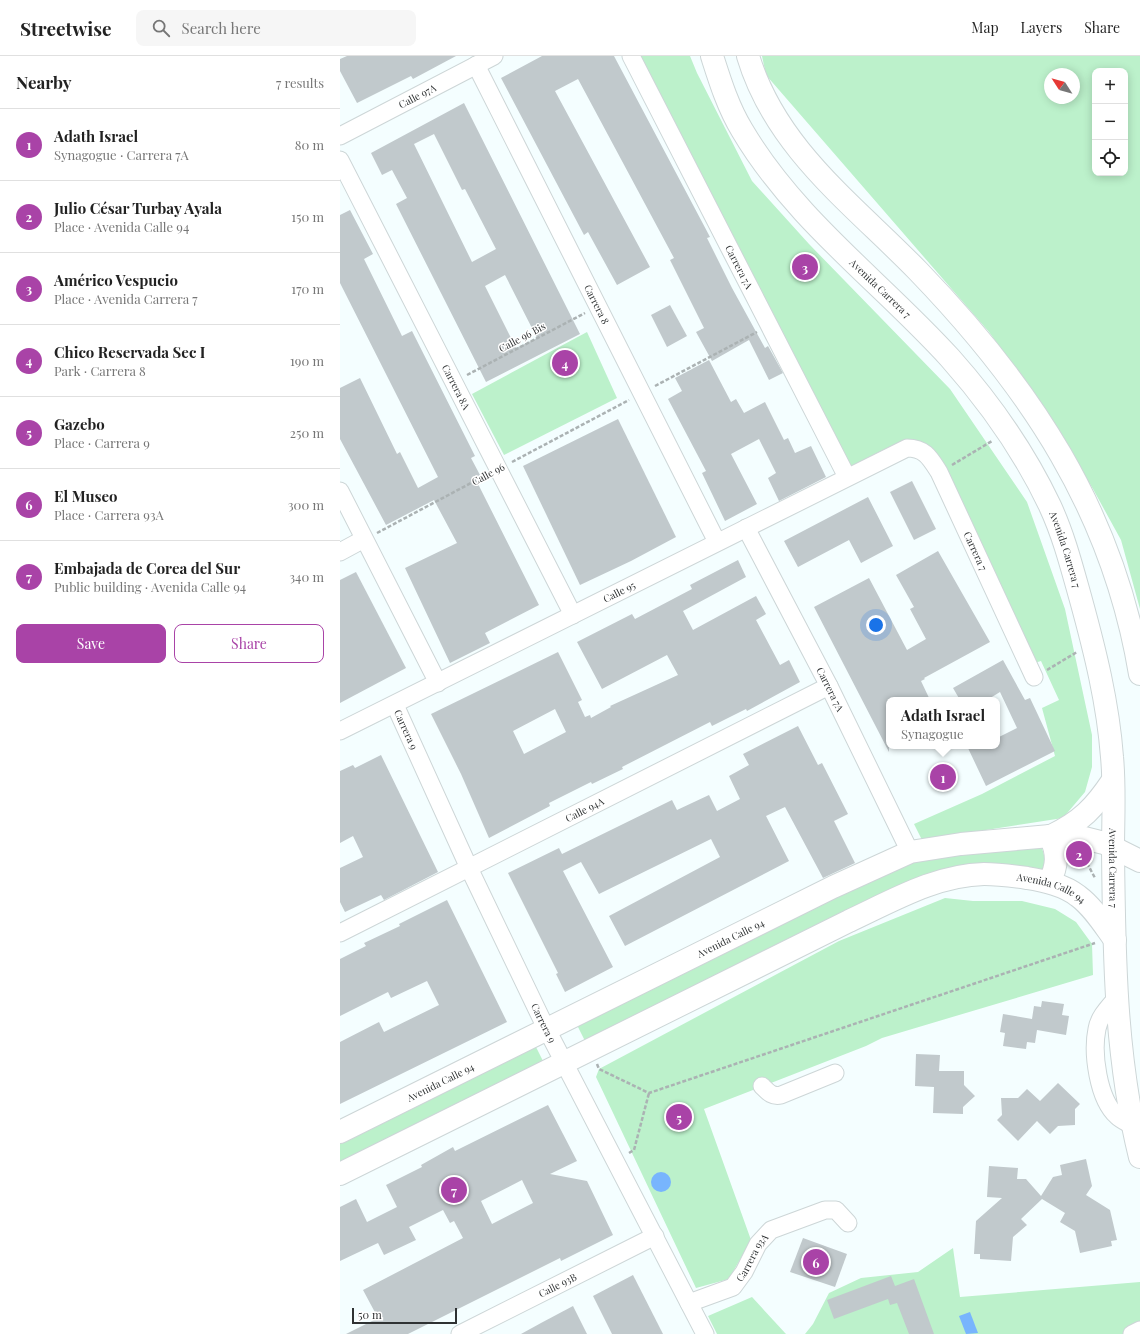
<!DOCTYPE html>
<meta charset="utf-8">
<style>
body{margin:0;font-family:"Playfair Display",serif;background:#f6f6f6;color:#222}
.controls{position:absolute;right:12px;top:12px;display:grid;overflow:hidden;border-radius:8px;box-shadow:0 2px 10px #0003}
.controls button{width:36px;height:36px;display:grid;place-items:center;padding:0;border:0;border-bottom:1px solid #e0e0e0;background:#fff;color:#222;font:20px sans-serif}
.compass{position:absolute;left:704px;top:12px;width:36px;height:36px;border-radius:50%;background:#fff;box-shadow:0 2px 10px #0003;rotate:306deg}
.scale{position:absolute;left:12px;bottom:10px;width:105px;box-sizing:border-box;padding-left:4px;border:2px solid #2f3233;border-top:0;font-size:11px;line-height:14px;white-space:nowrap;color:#2f3233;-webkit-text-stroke:3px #fff;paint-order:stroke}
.you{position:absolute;left:536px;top:569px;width:14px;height:14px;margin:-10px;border:3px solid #fff;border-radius:50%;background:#1a73e8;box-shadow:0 0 0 6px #1a73e833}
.badge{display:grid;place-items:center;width:26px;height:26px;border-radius:50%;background:#a943a7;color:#fff;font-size:13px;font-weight:700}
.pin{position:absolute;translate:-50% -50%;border:2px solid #fff;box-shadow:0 1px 4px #0006}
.popup{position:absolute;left:546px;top:641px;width:114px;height:52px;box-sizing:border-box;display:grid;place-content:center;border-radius:8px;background:#fff;filter:drop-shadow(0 1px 3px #0005);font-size:13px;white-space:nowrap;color:#767676}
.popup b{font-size:15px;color:#222}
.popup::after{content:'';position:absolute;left:50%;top:100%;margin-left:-8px;border:8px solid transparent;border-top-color:#fff}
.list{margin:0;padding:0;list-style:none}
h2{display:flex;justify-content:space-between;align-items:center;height:52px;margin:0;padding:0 16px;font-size:17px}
h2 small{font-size:13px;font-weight:400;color:#767676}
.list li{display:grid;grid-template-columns:26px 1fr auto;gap:12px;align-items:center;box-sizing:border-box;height:72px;padding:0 16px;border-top:1px solid #e0e0e0}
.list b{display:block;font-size:15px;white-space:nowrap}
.list p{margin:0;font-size:13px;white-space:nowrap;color:#767676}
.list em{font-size:13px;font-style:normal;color:#767676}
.actions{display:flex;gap:8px;padding:12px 16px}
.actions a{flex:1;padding:9px 0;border:1px solid #a943a7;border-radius:8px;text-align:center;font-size:14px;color:#a943a7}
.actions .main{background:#a943a7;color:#fff}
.icon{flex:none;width:22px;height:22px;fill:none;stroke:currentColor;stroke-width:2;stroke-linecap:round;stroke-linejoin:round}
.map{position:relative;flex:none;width:800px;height:1278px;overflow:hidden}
header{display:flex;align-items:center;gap:24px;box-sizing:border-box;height:56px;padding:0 20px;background:#fff;border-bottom:1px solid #e0e0e0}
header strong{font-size:19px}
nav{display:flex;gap:22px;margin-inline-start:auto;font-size:14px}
.search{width:280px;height:36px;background:#f6f6f6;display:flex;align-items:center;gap:10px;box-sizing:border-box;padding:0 14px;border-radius:8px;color:#767676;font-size:15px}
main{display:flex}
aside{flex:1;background:#fff}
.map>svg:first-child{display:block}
</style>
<header>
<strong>Streetwise</strong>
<div class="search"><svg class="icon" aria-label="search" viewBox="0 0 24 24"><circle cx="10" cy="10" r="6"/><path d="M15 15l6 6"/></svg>Search here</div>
<nav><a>Map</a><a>Layers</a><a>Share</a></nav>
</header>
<main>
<aside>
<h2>Nearby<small>7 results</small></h2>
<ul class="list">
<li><span class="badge">1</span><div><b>Adath Israel</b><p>Synagogue · Carrera 7A</p></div><em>80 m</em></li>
<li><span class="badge">2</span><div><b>Julio César Turbay Ayala</b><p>Place · Avenida Calle 94</p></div><em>150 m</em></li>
<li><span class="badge">3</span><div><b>Américo Vespucio</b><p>Place · Avenida Carrera 7</p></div><em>170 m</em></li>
<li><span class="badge">4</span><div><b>Chico Reservada Sec I</b><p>Park · Carrera 8</p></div><em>190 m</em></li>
<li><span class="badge">5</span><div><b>Gazebo</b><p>Place · Carrera 9</p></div><em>250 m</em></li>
<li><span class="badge">6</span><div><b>El Museo</b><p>Place · Carrera 93A</p></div><em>300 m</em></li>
<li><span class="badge">7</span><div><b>Embajada de Corea del Sur</b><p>Public building · Avenida Calle 94</p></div><em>340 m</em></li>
</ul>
<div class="actions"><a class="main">Save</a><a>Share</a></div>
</aside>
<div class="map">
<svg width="800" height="1278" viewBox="0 0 800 1278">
<rect width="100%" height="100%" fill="#f4feff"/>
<g fill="#bcf1cb" fill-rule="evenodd">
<path d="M 291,0 L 350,0 L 357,17 L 412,125 L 469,188 L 610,333 L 687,446 L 725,553 L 752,679 L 752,711 L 745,736 L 723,762 L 582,784 L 574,768 L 642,738 L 715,700 L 702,652 L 719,644 L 701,605 L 688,609 L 599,416 L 576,392 L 507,421 Z"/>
<path d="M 422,0 L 800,0 L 800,553 L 781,484 L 753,433 L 698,344 L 649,276 L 426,19 ZM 755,15 L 785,15 L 785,117 L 755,117 ZM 710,18 L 734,18 L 734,42 L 710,42 Z"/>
<path d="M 247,276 L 277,342 L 164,399 L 132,338 Z"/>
<path d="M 702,792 L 706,806 L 704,814 L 659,809 L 245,985 L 236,967 L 518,827 L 580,802 Z"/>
<path d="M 605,842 L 633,845 L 682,845 L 715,853 L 736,866 L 752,888 L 753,919 L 542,982 L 526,990 L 364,1053 L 411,1184 L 389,1223 L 356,1232 L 256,1021 L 259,1013 L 499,885 Z"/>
<path d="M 194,987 L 204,1007 L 0,1109 L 0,1084 Z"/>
<path d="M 613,1192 L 620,1241 L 800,1226 L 800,1278 L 465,1278 L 473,1268 L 489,1237 L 521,1222 L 578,1216 Z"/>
<path d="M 412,1241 L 446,1278 L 377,1278 L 368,1260 Z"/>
</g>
<g fill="#78b5fd">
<circle cx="321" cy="1126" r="10"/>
<path d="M 630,1256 L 638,1277 L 626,1278 L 619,1260 Z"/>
</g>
<g fill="#c1c9cc" fill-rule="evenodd">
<path d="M 7,0 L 116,0 L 73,23 L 71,20 L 17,47 L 0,15 L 0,3 Z"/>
<path d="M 202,0 L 274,0 L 370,181 L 367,182 L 392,232 L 425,292 L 428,290 L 443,317 L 429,324 L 409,284 L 372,305 L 356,276 L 364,272 L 330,204 L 334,202 L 238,23 L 215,35 L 310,211 L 277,229 L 248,176 L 244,179 L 161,22 Z"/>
<path d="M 124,47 L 240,278 L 146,326 L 56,148 L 67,142 L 52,114 L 42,119 L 31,97 ZM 94,78 L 122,134 L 125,133 L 156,193 L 132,206 L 74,88 ZM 165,219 L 197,282 L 176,292 L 145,230 Z"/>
<path d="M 10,154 L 33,198 L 24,203 L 62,280 L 72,275 L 135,400 L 131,402 L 140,419 L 135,422 L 199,549 L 145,577 L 150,587 L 110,607 L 65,512 L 117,487 L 94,444 L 46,469 L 0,383 L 0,332 L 20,322 L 57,398 L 60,396 L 78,432 L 98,421 L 0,227 L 0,159 Z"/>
<path d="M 330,249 L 347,280 L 327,291 L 311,259 Z"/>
<path d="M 369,304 L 391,346 L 396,343 L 404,357 L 425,346 L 444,384 L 448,382 L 455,397 L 471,390 L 486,421 L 439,445 L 428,422 L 436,417 L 419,383 L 391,398 L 417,448 L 385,465 L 362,417 L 366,415 L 328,343 L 342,335 L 335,322 Z"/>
<path d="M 278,363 L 336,481 L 291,505 L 240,529 L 183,410 Z"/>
<path d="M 572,425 L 596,473 L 574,484 L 550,436 Z"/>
<path d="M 528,441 L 553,490 L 521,507 L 509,484 L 458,511 L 444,485 Z"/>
<path d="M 598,495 L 650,586 L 584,622 L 585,623 L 581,625 L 590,644 L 549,644 L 549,696 L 474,551 L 529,522 L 567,594 L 586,583 L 570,553 L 574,551 L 556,519 Z"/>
<path d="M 398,504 L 406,521 L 343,555 L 353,574 L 416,540 L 426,558 L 416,564 L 440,609 L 449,604 L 460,626 L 407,655 L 406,653 L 372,670 L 370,666 L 282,711 L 283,713 L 252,728 L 251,726 L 209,747 L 210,750 L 149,782 L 121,718 L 91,658 L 218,596 L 242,644 L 238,646 L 245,661 L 250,659 L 251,662 L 271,651 L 270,650 L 338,619 L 327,599 L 262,633 L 237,586 L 292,558 L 295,563 L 352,533 L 350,529 ZM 215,653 L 226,676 L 184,698 L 173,675 Z"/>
<path d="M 16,516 L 66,612 L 0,647 L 0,524 Z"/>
<path d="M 663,604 L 685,644 L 690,642 L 715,695 L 646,730 L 627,690 L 657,690 L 657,682 L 677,672 L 660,636 L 647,644 L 620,644 L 613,632 Z"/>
<path d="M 458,670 L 478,709 L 482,707 L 508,758 L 494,765 L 515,807 L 483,822 L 445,751 L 426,760 L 449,805 L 285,890 L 269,860 L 380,801 L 371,783 L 259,838 L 241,806 L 223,815 L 273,911 L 225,936 L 216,918 L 218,917 L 168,817 L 219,792 L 222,798 L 332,744 L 337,754 L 369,739 L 377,755 L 400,743 L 389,720 L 409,709 L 403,698 Z"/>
<path d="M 41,699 L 98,816 L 44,844 L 41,839 L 5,856 L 0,846 L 0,812 L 23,801 L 13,780 L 0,787 L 0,715 L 13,709 L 15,712 Z"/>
<path d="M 107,844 L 167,966 L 0,1048 L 0,986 L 39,966 L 44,976 L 99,949 L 87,925 L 51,942 L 48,936 L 0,960 L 0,903 L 26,890 L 24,887 L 60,870 L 59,868 Z"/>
<path d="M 702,945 L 724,948 L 722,959 L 729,960 L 726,979 L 697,974 L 695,987 L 687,986 L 686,993 L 663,990 L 665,977 L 660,976 L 663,958 L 692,963 L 694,950 L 701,951 Z"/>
<path d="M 576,998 L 600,999 L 599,1015 L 624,1015 L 624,1029 L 635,1040 L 623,1051 L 623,1058 L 593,1057 L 594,1031 L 575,1030 Z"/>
<path d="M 718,1027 L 740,1048 L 735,1053 L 735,1069 L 718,1070 L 710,1078 L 697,1065 L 678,1085 L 657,1064 L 662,1059 L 661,1042 L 678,1042 L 687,1033 L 700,1045 Z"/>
<path d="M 208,1049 L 237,1105 L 210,1118 L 247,1125 L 273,1179 L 221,1205 L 220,1202 L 68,1278 L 6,1278 L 38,1262 L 23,1234 L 123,1182 L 114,1165 L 110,1167 L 103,1154 L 69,1171 L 76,1184 L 44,1199 L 38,1187 L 0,1205 L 0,1151 L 16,1143 L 27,1166 L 57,1151 L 46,1129 L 82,1111 L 81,1109 L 113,1091 L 115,1095 ZM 182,1124 L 193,1147 L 152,1168 L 141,1145 Z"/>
<circle cx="339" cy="1060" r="8"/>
<path d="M 746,1103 L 752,1130 L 746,1139 L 770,1154 L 777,1184 L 771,1185 L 772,1190 L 740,1197 L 735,1175 L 720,1166 L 725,1157 L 702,1143 L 681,1163 L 687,1169 L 673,1181 L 671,1205 L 640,1203 L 640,1198 L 634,1198 L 636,1165 L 662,1142 L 647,1141 L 649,1110 L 678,1112 L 677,1123 L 686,1123 L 701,1140 L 713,1121 L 722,1119 L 720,1109 Z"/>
<path d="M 463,1182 L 507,1198 L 495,1231 L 450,1216 Z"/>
<path d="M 293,1219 L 323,1278 L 272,1278 L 253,1240 Z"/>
<path d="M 551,1220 L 555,1230 L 574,1223 L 594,1278 L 569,1278 L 557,1247 L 550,1249 L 548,1243 L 494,1263 L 487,1244 Z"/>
<path d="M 233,1250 L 247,1278 L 181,1278 L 201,1267 Z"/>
</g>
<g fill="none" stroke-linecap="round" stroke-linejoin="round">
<defs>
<g id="minor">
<path id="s1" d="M 291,0 L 507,421"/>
<path id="s2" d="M 136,9 L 377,486"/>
<path id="s3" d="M 0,80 L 154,0"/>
<path id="s4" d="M 0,104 L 233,559"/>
<path d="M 0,435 L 98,627"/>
<path id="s5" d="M 406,472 L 489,630 L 570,796"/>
<path d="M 0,496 L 24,483"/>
<path id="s6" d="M 55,649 L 129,812 L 203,966 L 365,1278"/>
<path id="s7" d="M 0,675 L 567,392 C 585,392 590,402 599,416 L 694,621"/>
<path id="s8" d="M 0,877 L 489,630"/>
<path d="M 778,940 C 770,950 759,960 757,973 C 752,997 758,1043 777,1060 C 781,1064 788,1067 793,1070"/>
<path d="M 422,1030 C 428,1036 432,1041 441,1039 L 495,1017"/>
<path id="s9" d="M 349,1247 L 393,1231 L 404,1216 L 418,1188 L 431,1174 L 485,1154 L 496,1154 L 508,1167"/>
<path id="s10" d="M 120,1278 L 315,1180"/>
<path d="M 792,1278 L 800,1274"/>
</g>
<g id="major">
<path id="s11" d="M 372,0 C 380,25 388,51 402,74 C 455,164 541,226 610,302 C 650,347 684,395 710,450 C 724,480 732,512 741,544 C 755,595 768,647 772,701 C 775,732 773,763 773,794 C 774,896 775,1001 800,1101"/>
<path d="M 408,0 C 436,93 513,148 578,215 C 690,331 773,455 800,618"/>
<path d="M 711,780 C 741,766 755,751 773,724"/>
<path d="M 709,826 C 718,810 718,797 710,780"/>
<path id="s12" d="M 0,1076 L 493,831 L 570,796 L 621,788 L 710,780 L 740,781 L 764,787 L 800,805"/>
<path id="s13" d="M 0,1118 L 509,865 C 552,845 596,819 644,818 C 658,818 673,820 687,822 C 705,825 724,829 738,840 C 753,851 764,869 775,884"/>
</g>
</defs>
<use href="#minor" stroke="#cdd6d7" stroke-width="19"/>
<use href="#major" stroke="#cdd6d7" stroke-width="24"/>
<g stroke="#abb2b3" stroke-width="2.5" stroke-dasharray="4 2" stroke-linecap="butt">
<path d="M 127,319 L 245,257"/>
<path d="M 315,330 L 417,276"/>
<path d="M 172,406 L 289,344"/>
<path d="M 612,409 L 652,385"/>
<path d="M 37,477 L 146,419"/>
<path d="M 707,614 L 737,596"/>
<path d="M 747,801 L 748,809 L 755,822"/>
<path d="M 257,1008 L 259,1013 L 309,1037 L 755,887"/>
<path d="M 289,1097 L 294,1094 L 309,1037"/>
</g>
<use href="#minor" stroke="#fff" stroke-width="17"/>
<use href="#major" stroke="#fff" stroke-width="22"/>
</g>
<g text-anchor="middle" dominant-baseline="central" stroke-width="3" stroke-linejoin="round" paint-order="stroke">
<g font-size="10" fill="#2f3233" stroke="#fff">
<text stroke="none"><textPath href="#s3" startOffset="87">Calle 97A</textPath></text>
<text stroke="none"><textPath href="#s1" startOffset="237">Carrera 7A</textPath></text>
<text stroke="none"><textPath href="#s11" startOffset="291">Avenida Carrera 7</textPath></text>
<text stroke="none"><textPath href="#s2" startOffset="268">Carrera 8</textPath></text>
<text transform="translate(182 281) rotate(-28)">Calle 96 Bis</text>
<text stroke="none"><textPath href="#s4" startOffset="255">Carrera 8A</textPath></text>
<text transform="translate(148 418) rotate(-28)">Calle 96</text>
<text stroke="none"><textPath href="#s11" startOffset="615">Avenida Carrera 7</textPath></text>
<text stroke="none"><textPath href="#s7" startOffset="763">Carrera 7</textPath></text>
<text stroke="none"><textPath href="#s7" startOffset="312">Calle 95</textPath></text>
<text stroke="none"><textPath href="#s5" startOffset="182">Carrera 7A</textPath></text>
<text stroke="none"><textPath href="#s6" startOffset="27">Carrera 9</textPath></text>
<text stroke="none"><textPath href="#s8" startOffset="274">Calle 94A</textPath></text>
<text stroke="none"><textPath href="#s11" startOffset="939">Avenida Carrera 7</textPath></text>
<text stroke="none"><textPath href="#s13" startOffset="782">Avenida Calle 94</textPath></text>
<text stroke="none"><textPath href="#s12" startOffset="436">Avenida Calle 94</textPath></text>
<text stroke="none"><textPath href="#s6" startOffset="351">Carrera 9</textPath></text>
<text stroke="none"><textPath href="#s12" startOffset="112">Avenida Calle 94</textPath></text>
<text stroke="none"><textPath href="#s9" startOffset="82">Carrera 93A</textPath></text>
<text stroke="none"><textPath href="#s10" startOffset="109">Calle 93B</textPath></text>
</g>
</g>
</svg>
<div class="controls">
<button>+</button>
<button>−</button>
<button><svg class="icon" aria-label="locate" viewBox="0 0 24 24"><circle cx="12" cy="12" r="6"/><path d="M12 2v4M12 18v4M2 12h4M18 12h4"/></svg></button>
</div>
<svg class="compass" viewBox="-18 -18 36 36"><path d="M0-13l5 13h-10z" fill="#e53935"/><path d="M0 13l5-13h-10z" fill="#767676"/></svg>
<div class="scale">50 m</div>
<div class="you"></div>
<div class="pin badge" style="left:603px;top:721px">1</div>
<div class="popup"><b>Adath Israel</b>Synagogue</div>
<div class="pin badge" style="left:739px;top:798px">2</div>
<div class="pin badge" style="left:465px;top:211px">3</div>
<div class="pin badge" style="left:225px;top:307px">4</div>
<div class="pin badge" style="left:339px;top:1061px">5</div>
<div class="pin badge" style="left:476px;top:1206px">6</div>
<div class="pin badge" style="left:114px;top:1134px">7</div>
</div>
</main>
